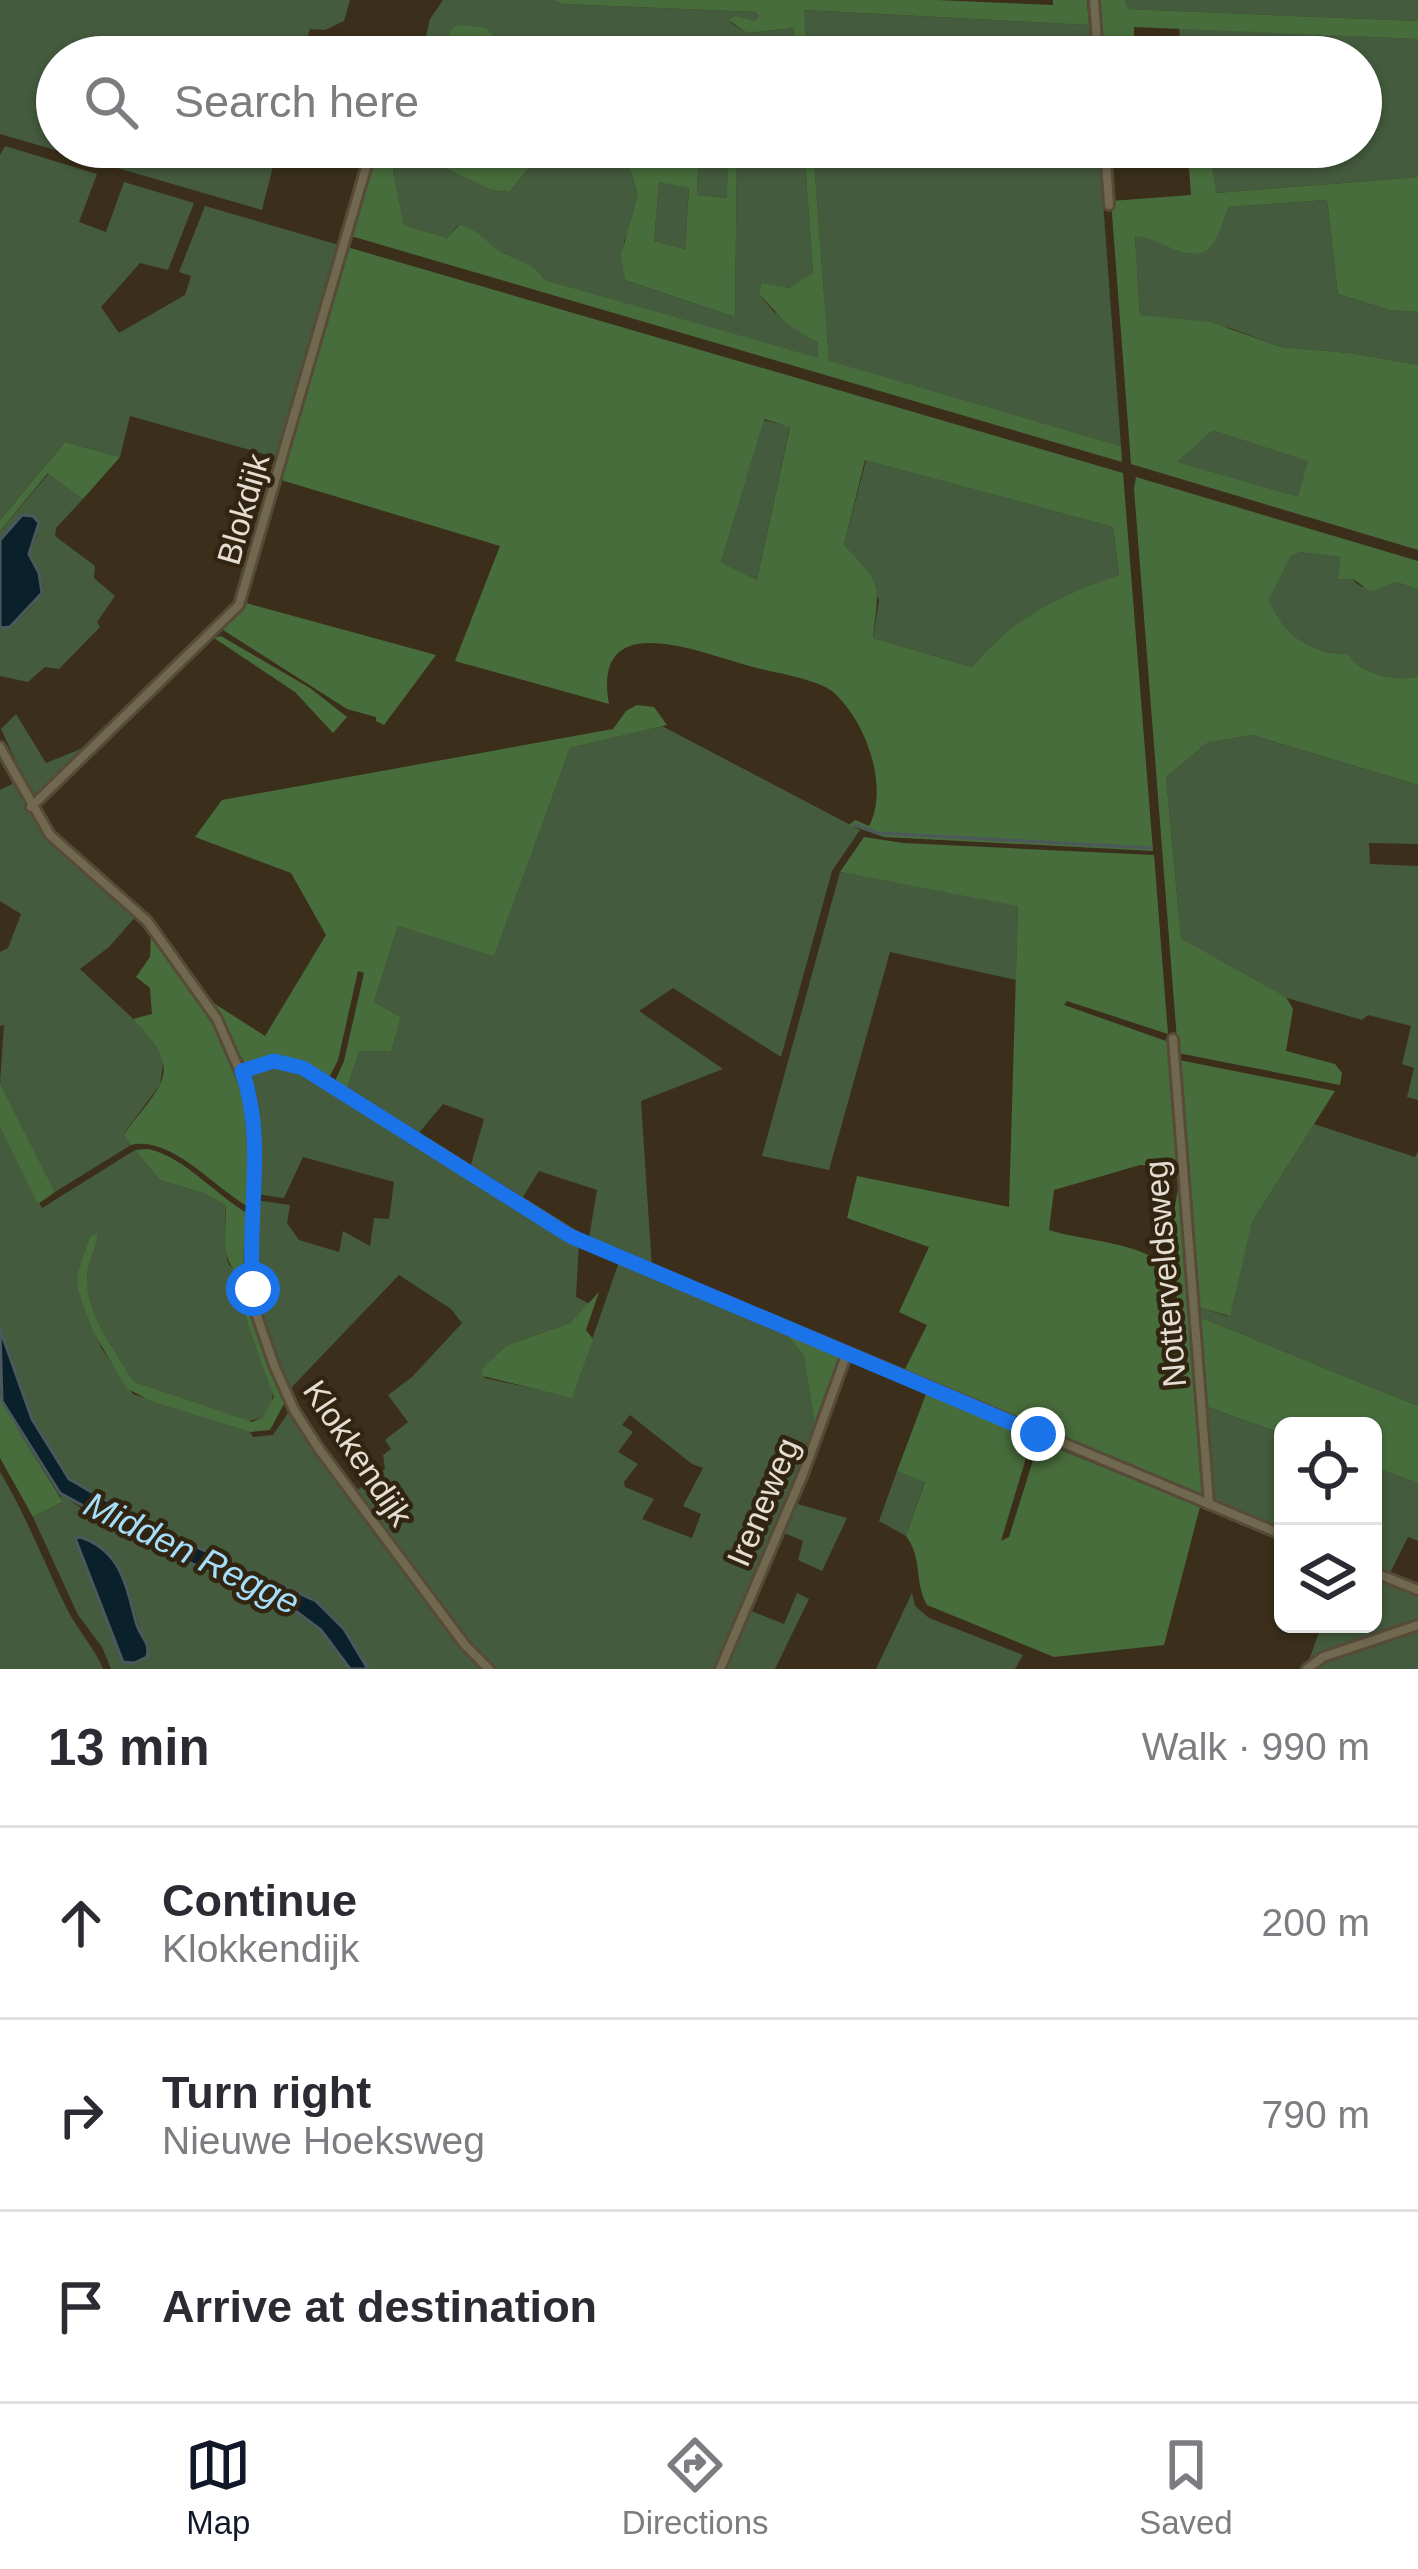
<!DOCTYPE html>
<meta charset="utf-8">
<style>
body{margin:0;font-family:Helvetica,sans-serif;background:#f2f2f3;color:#2b2b33}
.controls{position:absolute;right:36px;bottom:36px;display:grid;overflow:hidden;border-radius:18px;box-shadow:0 3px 9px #0004}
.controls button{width:108px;height:108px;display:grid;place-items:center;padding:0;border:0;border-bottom:3px solid #e1e1e2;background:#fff;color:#2b2b33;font:60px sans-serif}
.stop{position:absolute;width:36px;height:36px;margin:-27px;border:9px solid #1a73e8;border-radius:50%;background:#fff}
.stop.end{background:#1a73e8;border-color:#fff;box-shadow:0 3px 12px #0008}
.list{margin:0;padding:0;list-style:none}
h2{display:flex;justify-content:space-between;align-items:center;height:156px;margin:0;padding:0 48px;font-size:51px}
h2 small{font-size:39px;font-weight:400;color:#7c7c81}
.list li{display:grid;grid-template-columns:78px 1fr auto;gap:36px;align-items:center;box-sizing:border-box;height:192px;padding:0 48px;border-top:3px solid #e1e1e2}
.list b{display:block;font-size:45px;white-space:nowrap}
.list p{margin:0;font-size:39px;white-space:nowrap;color:#7c7c81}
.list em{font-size:39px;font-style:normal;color:#7c7c81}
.icon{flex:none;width:66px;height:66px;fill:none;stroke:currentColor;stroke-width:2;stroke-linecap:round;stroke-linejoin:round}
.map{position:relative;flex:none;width:1418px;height:1669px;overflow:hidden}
.search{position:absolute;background:#fff;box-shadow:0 3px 9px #0004;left:36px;right:36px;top:36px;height:132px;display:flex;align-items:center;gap:30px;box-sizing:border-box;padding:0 42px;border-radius:66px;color:#7c7c81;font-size:45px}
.sheet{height:732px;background:#fff}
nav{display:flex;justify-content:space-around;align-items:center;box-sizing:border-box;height:168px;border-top:3px solid #e1e1e2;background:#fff;font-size:33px;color:#7c7c81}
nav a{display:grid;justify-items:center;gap:6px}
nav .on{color:#111827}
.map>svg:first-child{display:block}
</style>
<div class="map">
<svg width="1418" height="1669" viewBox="0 0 1418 1669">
<rect width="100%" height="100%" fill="#3b2f1b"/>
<g fill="#445b3d" fill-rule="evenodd">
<path d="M 0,0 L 350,0 L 344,21 L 325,30 L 310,29 L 302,57 L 57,57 L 57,147 L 278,147 L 262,210 L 0,134 Z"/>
<path d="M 443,0 L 551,0 L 563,4 L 755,12 L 759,16 L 755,21 L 730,22 L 747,33 L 795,28 L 797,57 L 545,57 L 537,48 L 525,57 L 516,57 L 495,37 L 452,28 L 437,57 L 421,57 L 430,19 Z"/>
<path d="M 1125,0 L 1418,0 L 1418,21 L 1126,9 Z"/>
<path d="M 803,10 L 1089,25 L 1092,57 L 806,57 Z"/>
<path d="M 1179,28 L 1418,39 L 1418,177 L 1215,193 L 1209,147 L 1361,147 L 1361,57 L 1181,57 Z"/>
<path d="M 5,146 L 97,174 L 79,222 L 106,232 L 124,182 L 194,203 L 168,270 L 140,263 L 101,307 L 119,333 L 185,295 L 191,276 L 179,272 L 205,206 L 339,245 L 278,458 L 130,416 L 120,457 L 65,442 L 0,520 L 0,155 Z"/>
<path d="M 402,147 L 444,147 L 447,169 L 491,190 L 510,192 C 519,180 538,159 541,147 L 623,147 L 638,195 L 634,220 L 624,241 L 625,280 L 735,317 L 737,147 L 804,147 L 813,272 L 791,288 L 771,286 L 759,294 L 773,311 L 818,343 L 819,359 L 545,280 C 532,263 519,262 502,252 C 486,243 478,229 458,225 L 447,238 L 404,225 L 393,172 Z"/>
<path d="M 699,147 L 729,147 L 728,198 L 697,195 Z"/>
<path d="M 813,147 L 1099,147 L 1121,446 L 829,362 Z"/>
<path d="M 659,181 L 689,187 L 685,249 L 654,241 Z"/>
<path d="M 1327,200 L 1338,294 L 1389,310 L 1418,312 L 1418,365 L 1350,353 L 1281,347 L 1230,328 L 1140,315 L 1135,237 C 1154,234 1173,251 1193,254 L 1214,242 L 1229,207 Z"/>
<path d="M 762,420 L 790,426 L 757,580 L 721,562 Z"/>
<path d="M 1214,429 L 1309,461 L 1298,498 L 1176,462 Z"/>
<path d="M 866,460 L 1113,527 L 1119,575 C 1062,597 1012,617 972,667 L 873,638 L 879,600 L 844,545 Z"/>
<path d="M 50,472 L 83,499 L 56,528 L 55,536 L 95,566 L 94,578 L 115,596 L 97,622 L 100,627 L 59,669 L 45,667 L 28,682 L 0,676 L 0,628 C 17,626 38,603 43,587 L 29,554 L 38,534 L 21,515 L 0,540 L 0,531 Z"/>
<path d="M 1300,552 L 1341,557 C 1353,589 1364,594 1397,582 L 1418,590 L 1418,676 C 1398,683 1357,673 1347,654 C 1313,655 1279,634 1268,599 L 1291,556 Z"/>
<path d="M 16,714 L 46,763 L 93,744 L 34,800 L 1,729 Z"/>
<path d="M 662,726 L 860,830 L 832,871 L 781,1057 L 673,988 L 639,1011 L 723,1069 L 641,1101 L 652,1268 L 589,1238 L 597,1190 L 539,1171 L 521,1200 L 470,1168 L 484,1119 L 443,1104 L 418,1134 L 347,1088 L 359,1050 L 391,1050 L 401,1017 L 374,1002 L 398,926 L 494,955 L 570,748 Z"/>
<path d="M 1252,735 L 1418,785 L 1418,844 L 1369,843 L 1370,864 L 1418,866 L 1418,1100 L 1407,1097 L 1414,1068 L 1402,1064 L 1411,1026 L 1368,1015 L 1362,1020 L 1287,998 L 1181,938 L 1166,777 L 1207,743 Z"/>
<path d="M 14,783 L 38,826 L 137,915 L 109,947 L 80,969 L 144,1029 L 164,1057 L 160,1085 L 124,1133 L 131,1145 L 55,1192 L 0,1083 L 4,1025 L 0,1026 L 0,952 L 8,948 L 21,914 L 0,901 L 0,790 Z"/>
<path d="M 840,872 L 1018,905 L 1016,980 L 890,952 L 829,1170 L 762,1156 Z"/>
<path d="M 281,1064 L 303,1071 L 579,1243 L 576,1297 L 590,1304 L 570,1323 L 507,1345 L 482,1370 L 485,1378 L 572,1397 L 619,1262 L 784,1332 L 804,1356 L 815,1428 L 717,1669 L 495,1669 L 469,1644 L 355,1492 L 385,1469 L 383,1455 L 391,1449 L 385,1440 L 408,1422 L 388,1395 L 412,1377 L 462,1323 L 451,1309 L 399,1275 L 290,1389 L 257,1298 L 253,1268 L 255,1200 L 290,1205 L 287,1223 L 299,1240 L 339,1252 L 343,1231 L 370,1246 L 374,1218 L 389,1219 L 394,1182 L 303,1157 L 284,1198 L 256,1194 L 258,1130 L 248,1073 ZM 630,1415 L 692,1464 L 703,1468 L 683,1506 L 701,1514 L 692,1538 L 642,1519 L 654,1499 L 625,1487 L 624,1482 L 638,1464 L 618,1452 L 633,1432 L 622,1425 Z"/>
<path d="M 1314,1124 L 1415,1157 L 1418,1151 L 1418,1406 L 1197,1316 L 1197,1307 L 1227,1316 L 1252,1222 Z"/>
<path d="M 0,1127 L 42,1208 L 135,1150 L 160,1180 L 203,1193 L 225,1205 L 227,1259 L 229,1265 L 245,1276 L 247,1284 L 240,1286 L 249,1329 L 273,1391 L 272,1403 L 263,1417 L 246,1422 L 134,1382 C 117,1353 84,1313 87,1277 C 88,1264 94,1251 98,1239 L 78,1291 L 102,1349 L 133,1394 L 250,1432 L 253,1437 L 273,1435 L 290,1410 L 304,1437 L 462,1650 L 481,1669 L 368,1669 L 344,1629 L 316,1601 L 152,1527 L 69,1479 L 32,1419 L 0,1329 Z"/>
<path d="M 1205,1406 L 1283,1434 L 1283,1532 L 1216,1504 Z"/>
<path d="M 1373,1467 L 1418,1483 L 1418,1541 L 1408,1537 L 1389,1575 L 1373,1568 Z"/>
<path d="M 897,1471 L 925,1481 L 906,1536 L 879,1521 Z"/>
<path d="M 0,1472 C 27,1517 45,1565 68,1611 C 79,1632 94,1647 103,1669 L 0,1669 Z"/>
<path d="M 60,1493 C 99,1524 153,1548 200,1568 C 256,1591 322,1610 350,1669 L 111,1669 L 102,1647 L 78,1615 L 33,1517 L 62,1503 ZM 75,1539 C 141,1566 121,1594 149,1648 L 123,1662 Z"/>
<path d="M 794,1503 L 847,1518 L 822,1571 L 798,1560 L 803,1541 L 782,1532 Z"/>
<path d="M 1373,1577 L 1418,1595 L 1418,1621 L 1309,1660 L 1322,1624 L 1373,1624 Z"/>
<path d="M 797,1593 L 809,1599 L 775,1669 L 724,1669 L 749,1610 L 784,1624 Z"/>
<path d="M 912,1593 L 915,1606 L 929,1618 L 1023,1655 L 1015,1669 L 876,1669 Z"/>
<path d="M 1418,1630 L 1418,1669 L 1313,1669 L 1323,1663 Z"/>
</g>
<g fill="#486d3c" fill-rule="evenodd">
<path d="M 551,0 L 937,0 L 1053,5 L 1053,0 L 1087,0 L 1089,25 L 804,10 L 806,57 L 797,57 L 794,28 L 747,33 L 729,20 L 735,16 L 755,21 L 759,16 L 755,12 L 563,4 Z"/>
<path d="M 1097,0 L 1125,0 L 1127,9 L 1418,21 L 1418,39 L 1134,27 L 1134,57 L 1101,57 Z"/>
<path d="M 460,25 L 485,28 L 516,57 L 437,57 L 452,28 Z"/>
<path d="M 375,147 L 402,147 L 393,171 L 404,225 L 447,238 L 459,225 C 479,229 486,243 502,252 C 519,262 533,262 545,280 L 818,358 L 818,343 L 787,324 L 759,294 L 762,283 L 790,288 L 813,272 L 804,147 L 813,147 L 829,361 L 1121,446 L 1122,462 L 351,236 Z"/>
<path d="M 444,147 L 541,147 C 538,160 519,179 510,192 L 491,190 L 447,169 Z"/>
<path d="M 623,147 L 699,147 L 697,195 L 727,198 L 729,147 L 737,147 L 735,317 L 625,280 L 621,255 L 638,195 ZM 659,182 L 689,188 L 685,249 L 654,241 Z"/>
<path d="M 1195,147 L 1209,147 L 1216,193 L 1418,177 L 1418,312 L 1389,310 L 1338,294 L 1327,200 L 1229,207 C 1223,218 1220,235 1212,245 C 1191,270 1158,234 1135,237 L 1140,315 L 1210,322 L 1281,347 L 1350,353 L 1418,365 L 1418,550 L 1131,464 L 1111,201 L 1191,195 L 1189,168 ZM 1213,430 L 1308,461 L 1298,497 L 1177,462 Z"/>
<path d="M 347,247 L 1123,473 L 1153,851 L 884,837 L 849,825 L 855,820 L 869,826 C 890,786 865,719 832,691 C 817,679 772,672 753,667 C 703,654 591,604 609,704 L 455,661 L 500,546 L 281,480 ZM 764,419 L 790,427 L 757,580 L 721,562 ZM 865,460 L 1113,527 L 1119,575 C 1060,596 1013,617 972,667 L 873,638 C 879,583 883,587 844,545 Z"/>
<path d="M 65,442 L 120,457 L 83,499 L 48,473 L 0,531 L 0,520 Z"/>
<path d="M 1136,477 L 1418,561 L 1418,590 L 1397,582 L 1370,591 L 1353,579 L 1338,579 L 1341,557 L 1300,552 L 1291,556 L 1269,599 C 1280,634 1313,655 1348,654 C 1357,673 1398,683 1418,676 L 1418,785 L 1252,735 L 1207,743 L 1166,777 L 1181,938 L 1286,997 L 1293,1009 L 1286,1051 L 1335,1064 L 1342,1073 L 1340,1085 L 1178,1053 L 1134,489 Z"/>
<path d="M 246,603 L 436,655 L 384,725 L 376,721 L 376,717 L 347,709 L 223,630 Z"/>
<path d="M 221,636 L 310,688 L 347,717 L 333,733 L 295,692 L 214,638 Z"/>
<path d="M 637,705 L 654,707 L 667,725 L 570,748 L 494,956 L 398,926 L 374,1002 L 401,1017 L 391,1051 L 359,1051 L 347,1088 L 335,1081 L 344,1061 L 364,973 L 358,971 L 338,1060 L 329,1078 C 299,1059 280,1052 245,1064 L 212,1002 L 265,1036 L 326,935 L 291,873 L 195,837 L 222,800 L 613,729 L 626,711 Z"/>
<path d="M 864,837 L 903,843 L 1154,855 L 1168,1034 L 1067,1001 L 1064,1005 L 1169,1042 L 1178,1168 L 1140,1165 L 1054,1190 L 1049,1230 C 1078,1240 1141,1242 1162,1265 C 1170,1274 1166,1292 1166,1303 L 1177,1305 L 1173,1218 L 1179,1183 L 1204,1499 L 903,1373 L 927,1325 L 899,1312 L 929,1247 L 847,1218 L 848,1214 L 857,1176 L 1009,1207 L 1018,906 L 840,872 Z"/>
<path d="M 151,931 C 224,1032 258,1076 247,1206 C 214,1187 170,1135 131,1145 L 124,1134 C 162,1083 186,1072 133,1019 L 152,1014 L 150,988 L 136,977 L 150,957 Z"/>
<path d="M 1179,1060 L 1335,1091 L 1252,1222 L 1230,1316 L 1197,1307 Z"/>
<path d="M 0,1083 L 55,1192 L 38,1204 L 0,1127 Z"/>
<path d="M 148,1149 C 185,1157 214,1194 247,1213 L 245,1276 C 216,1265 229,1231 225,1205 L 203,1193 L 160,1180 L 135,1150 Z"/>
<path d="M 97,1233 C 97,1249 87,1263 87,1279 C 86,1315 117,1353 134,1382 L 252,1422 L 263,1417 L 274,1397 L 249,1329 L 240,1290 L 242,1284 L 247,1284 L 261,1343 L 285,1402 L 270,1430 L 250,1432 L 151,1401 L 126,1388 L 93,1331 L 78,1291 L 77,1276 L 90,1237 Z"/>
<path d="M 599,1292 L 586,1330 L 593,1339 L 572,1398 L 483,1376 L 481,1370 L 507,1345 L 570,1323 Z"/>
<path d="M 1197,1316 L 1418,1406 L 1418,1483 L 1373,1467 L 1373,1426 L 1283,1426 L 1283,1434 L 1205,1406 Z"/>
<path d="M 784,1332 L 840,1356 L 815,1428 L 804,1356 Z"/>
<path d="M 0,1393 L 17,1428 L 63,1502 L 33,1517 L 0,1458 Z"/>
<path d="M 926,1394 L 1032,1438 L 1001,1541 L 1009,1537 L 1039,1441 L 1200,1507 L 1164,1645 L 1054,1657 L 927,1605 C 914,1583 923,1558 906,1536 L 925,1482 L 897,1471 Z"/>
</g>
<g fill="#0a212b" stroke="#4b595d" stroke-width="3">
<path d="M 22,515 L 33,516 L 39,523 L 29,554 L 39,573 L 42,593 L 10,627 L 0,628 L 0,540 Z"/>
<path d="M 0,1329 L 32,1419 L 69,1479 L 152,1527 L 316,1601 L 344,1629 L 368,1669 L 350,1669 L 321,1630 L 293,1609 L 171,1554 L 60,1493 L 2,1401 Z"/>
<path d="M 80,1537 C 121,1550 126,1585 136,1622 C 140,1637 151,1642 147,1657 L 134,1663 L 123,1662 L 75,1538 Z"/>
</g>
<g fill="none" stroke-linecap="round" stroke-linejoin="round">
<path stroke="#4b595d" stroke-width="3" d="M 854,824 L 878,833 L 1150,848"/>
<defs>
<g id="minor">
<path d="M 1094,0 L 1098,57"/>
<path d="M 1105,147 L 1109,205"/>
<path d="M 0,747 L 50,835 L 147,921 L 217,1019 L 251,1097 L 255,1170 L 250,1262 L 257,1316 L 274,1365 L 294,1410 L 319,1449 L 465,1645 L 489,1669"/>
<path d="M 31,807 L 239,605 L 372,147"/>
<path d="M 1173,1039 L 1209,1504"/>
<path d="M 242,1071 L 275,1062 L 303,1068 L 579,1240 L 1283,1535"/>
<path d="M 1373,1572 L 1418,1590"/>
<path d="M 720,1669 L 803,1474 L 847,1353"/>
<path d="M 1307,1669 L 1323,1657 L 1418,1625"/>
</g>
</defs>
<use href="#minor" stroke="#564b38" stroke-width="14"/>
<use href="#minor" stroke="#70684f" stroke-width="8"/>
</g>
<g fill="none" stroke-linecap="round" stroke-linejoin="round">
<path stroke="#1a73e8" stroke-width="15" d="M 253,1289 C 246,1216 267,1142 242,1071 L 274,1061 L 303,1068 L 570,1236 L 1038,1434"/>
</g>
<g text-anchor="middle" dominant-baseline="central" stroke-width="9" stroke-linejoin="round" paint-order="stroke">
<g font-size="33" fill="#e4ddd1" stroke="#312511">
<text transform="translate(243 509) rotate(-74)">Blokdijk</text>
<text transform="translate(1165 1274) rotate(-95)">Notterveldsweg</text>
<text transform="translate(358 1453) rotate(56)">Klokkendijk</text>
<text transform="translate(763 1502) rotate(-67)">Ireneweg</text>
</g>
<g font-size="36" font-style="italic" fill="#a5defa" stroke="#312511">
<text transform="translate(192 1553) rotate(26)">Midden Regge</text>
</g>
</g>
</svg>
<div class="controls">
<button><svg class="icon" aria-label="locate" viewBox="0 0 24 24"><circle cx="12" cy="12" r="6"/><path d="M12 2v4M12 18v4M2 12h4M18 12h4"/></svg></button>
<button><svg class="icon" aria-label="layers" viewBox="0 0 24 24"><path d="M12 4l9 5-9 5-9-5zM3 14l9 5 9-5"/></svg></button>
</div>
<div class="stop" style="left:253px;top:1289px"></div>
<div class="stop end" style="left:1038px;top:1434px"></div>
<div class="search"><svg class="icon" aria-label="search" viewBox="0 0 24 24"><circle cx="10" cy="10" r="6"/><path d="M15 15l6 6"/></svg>Search here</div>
</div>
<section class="sheet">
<h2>13 min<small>Walk · 990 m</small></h2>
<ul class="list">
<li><svg class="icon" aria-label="ahead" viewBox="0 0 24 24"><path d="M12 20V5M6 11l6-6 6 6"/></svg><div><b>Continue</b><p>Klokkendijk</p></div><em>200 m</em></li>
<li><svg class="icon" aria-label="right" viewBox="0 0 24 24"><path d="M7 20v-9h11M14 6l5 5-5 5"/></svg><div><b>Turn right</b><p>Nieuwe Hoeksweg</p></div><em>790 m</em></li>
<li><svg class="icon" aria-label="arrive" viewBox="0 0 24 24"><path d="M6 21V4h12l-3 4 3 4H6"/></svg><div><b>Arrive at destination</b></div></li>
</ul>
</section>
<nav>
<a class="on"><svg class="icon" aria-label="map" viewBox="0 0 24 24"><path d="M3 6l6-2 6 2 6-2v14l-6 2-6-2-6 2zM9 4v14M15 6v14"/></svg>Map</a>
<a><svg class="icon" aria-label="directions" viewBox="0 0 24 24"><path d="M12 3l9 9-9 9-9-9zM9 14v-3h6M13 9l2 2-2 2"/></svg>Directions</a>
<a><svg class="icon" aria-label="saved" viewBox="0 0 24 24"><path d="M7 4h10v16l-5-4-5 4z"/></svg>Saved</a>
</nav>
